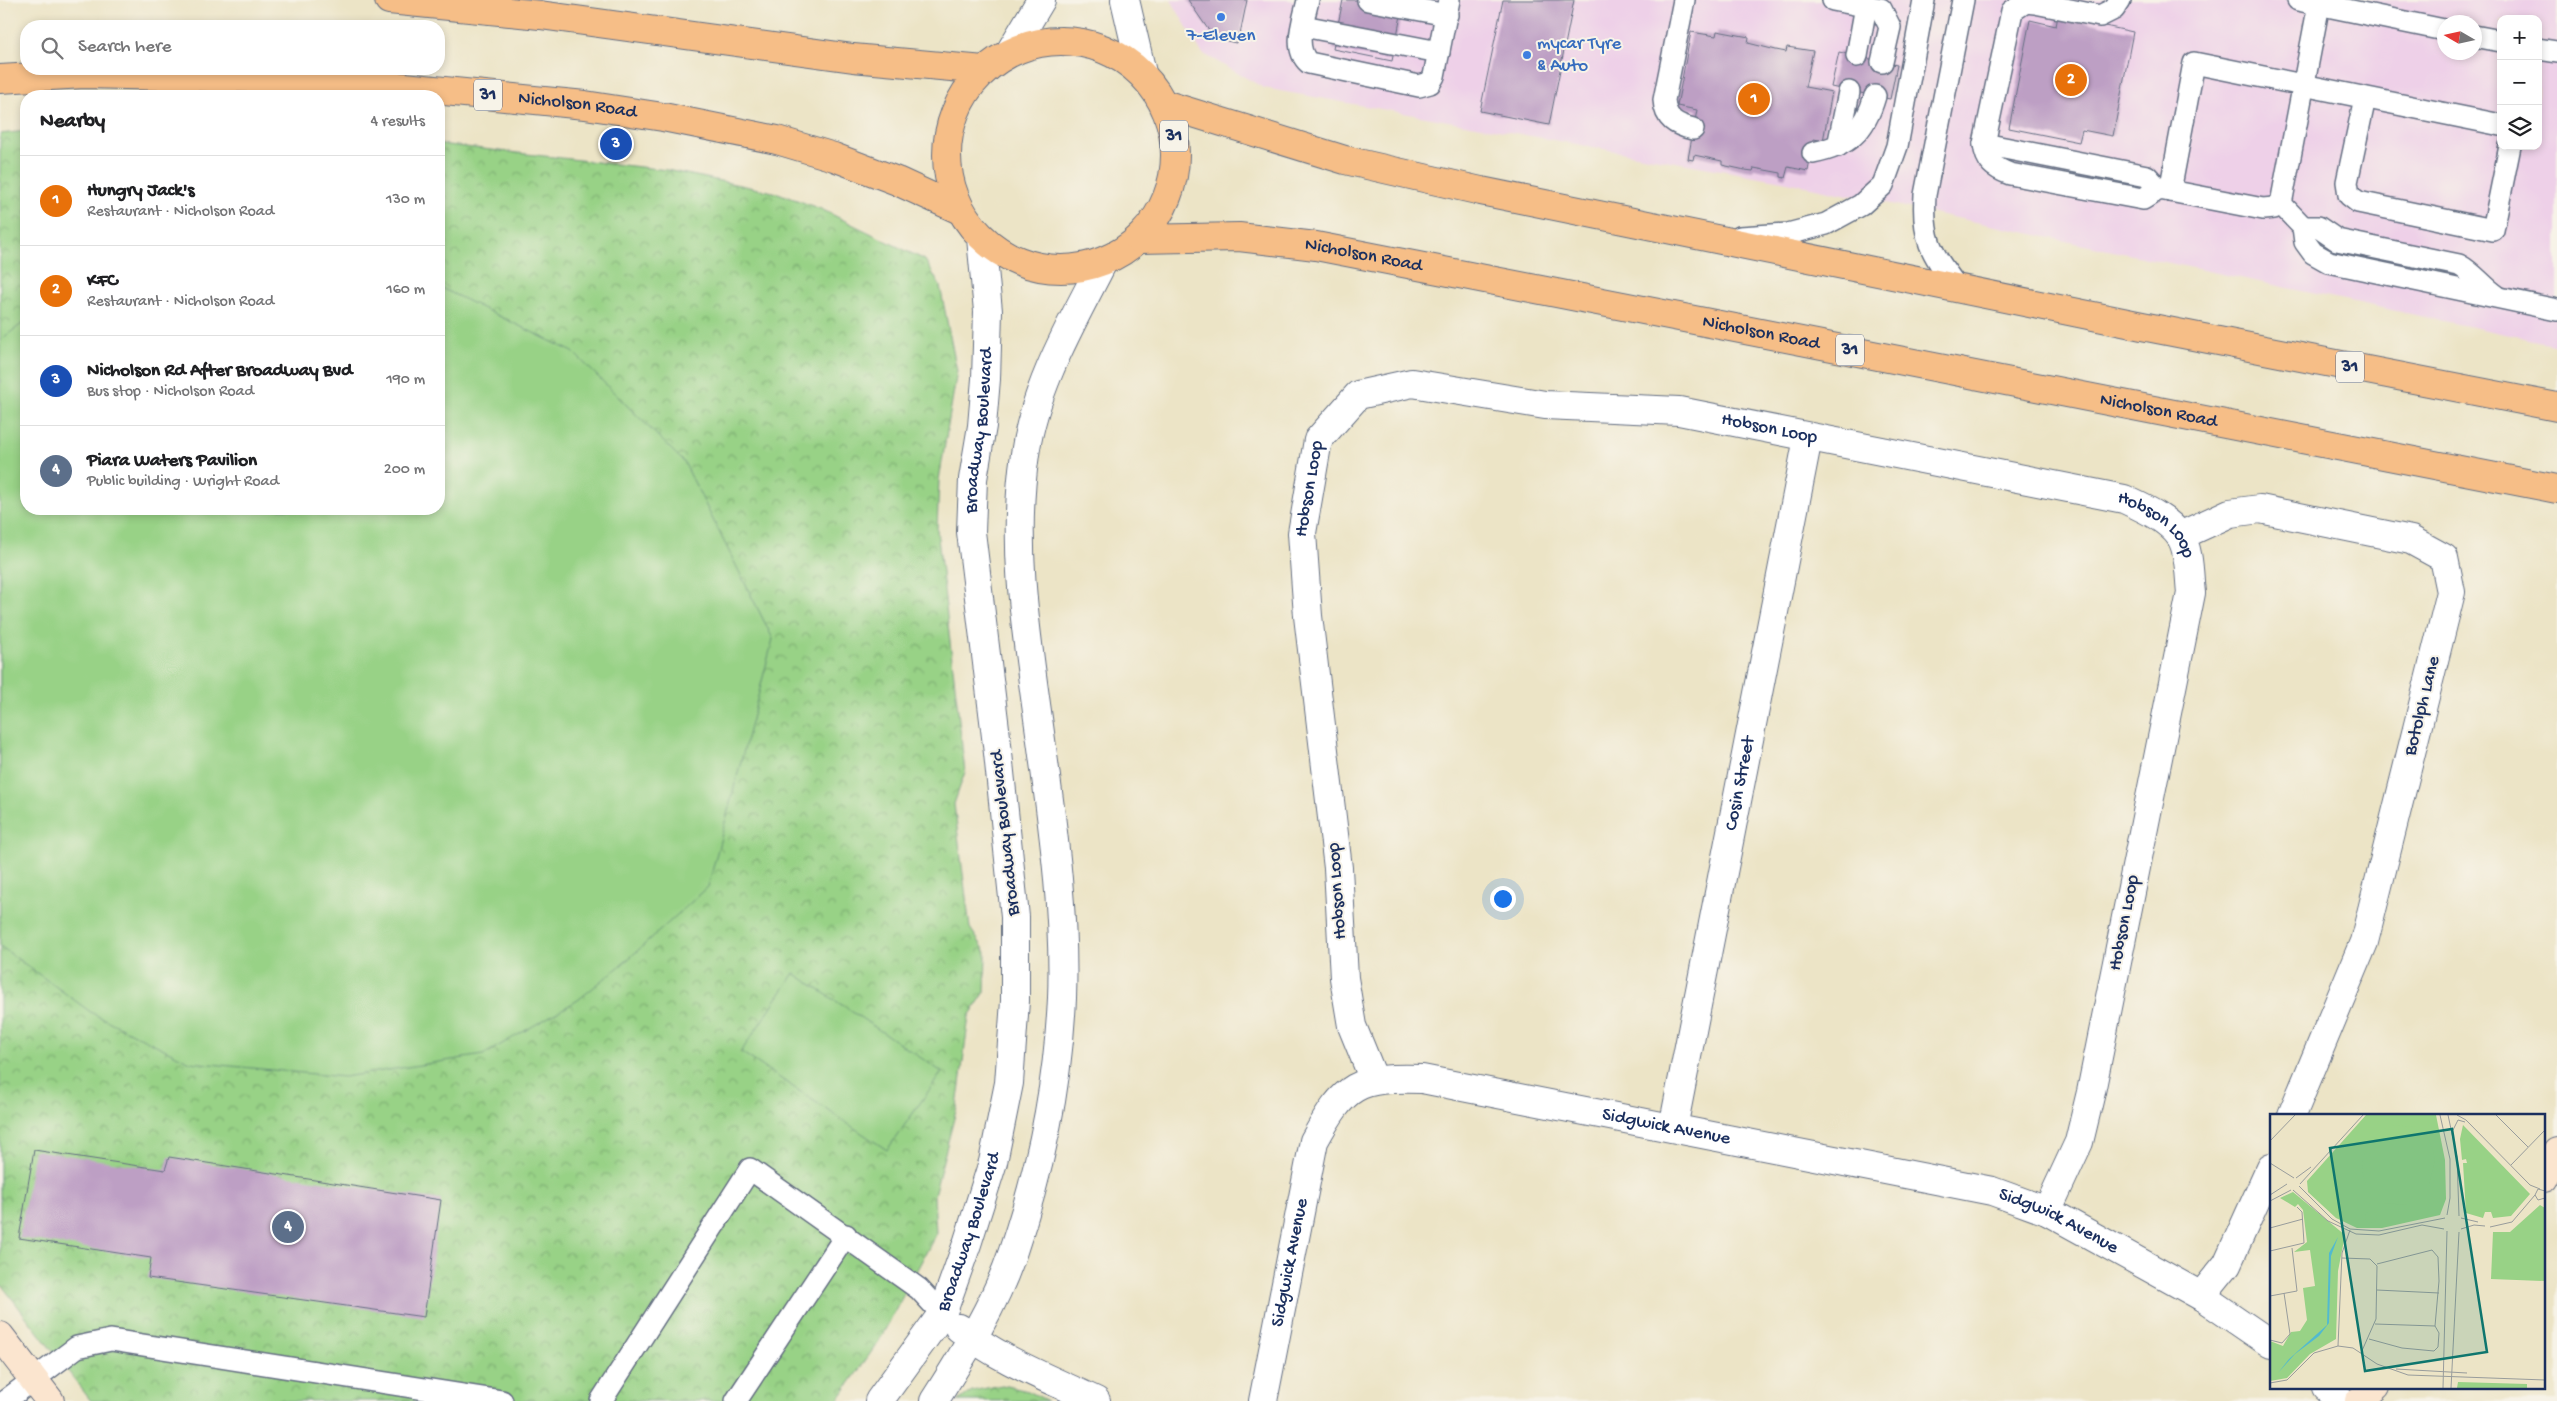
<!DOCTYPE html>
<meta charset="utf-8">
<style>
body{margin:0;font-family:"Gochi Hand",sans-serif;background:#f2f2f2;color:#202124}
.controls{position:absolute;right:15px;top:15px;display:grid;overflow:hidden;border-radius:10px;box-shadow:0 2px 8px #0003}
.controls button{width:45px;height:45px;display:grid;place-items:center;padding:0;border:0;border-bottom:1px solid #e0e0e0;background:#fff;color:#202124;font:25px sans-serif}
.compass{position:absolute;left:2437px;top:15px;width:45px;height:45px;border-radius:50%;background:#fff;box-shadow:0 2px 8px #0003;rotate:279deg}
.you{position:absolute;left:1502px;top:898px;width:18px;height:18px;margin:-12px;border:4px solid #fff;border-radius:50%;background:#1a73e8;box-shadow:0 0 0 8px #1a73e833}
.badge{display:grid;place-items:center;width:32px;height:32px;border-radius:50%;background:#0f766e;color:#fff;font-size:16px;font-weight:700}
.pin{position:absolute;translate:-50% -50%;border:2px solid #fff;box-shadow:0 1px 5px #0006}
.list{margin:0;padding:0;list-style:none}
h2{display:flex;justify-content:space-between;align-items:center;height:65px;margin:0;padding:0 20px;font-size:21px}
h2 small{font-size:16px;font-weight:400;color:#757577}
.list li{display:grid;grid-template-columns:32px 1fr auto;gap:15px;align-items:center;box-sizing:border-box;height:90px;padding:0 20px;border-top:1px solid #e0e0e0}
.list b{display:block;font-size:19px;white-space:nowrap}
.list p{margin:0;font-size:16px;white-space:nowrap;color:#757577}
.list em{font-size:16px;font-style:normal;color:#757577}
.icon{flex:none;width:28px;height:28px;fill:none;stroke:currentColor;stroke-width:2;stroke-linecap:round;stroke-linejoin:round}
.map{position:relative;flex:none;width:2557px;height:1401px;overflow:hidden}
.search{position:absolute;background:#fff;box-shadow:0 2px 8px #0003;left:20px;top:20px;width:425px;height:55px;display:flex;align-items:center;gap:12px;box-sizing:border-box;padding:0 18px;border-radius:20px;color:#757577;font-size:19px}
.panel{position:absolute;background:#fff;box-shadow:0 2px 8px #0003;left:20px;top:90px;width:425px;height:425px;border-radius:20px}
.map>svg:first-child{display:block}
</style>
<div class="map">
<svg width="2557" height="1401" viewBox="0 0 2557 1401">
<defs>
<pattern id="park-crowns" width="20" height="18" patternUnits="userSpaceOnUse" patternTransform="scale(1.25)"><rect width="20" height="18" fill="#98d286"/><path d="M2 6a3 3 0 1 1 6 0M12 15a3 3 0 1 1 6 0" fill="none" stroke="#7bab71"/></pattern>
</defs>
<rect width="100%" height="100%" fill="#f7f3e8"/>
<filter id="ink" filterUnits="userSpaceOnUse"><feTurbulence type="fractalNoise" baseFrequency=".02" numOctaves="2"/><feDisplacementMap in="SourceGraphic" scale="10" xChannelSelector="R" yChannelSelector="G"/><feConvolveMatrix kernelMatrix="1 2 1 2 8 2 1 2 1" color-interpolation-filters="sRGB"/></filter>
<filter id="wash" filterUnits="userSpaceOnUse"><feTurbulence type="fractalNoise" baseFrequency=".0096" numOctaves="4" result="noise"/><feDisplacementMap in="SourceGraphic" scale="20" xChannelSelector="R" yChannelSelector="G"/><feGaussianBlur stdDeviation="1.12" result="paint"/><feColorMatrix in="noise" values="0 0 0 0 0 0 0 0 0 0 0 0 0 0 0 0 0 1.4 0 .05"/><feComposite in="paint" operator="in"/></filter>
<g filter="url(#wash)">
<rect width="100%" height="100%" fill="#ece4c6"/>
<path fill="#eed0e8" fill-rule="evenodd" d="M 1171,0 L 2557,0 L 2557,345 L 1782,181 L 1264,88 L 1202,53 ZM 2501,19 L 2538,19 L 2538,146 L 2501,146 ZM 2444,22 L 2474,22 L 2474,52 L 2444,52 Z"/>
<g fill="url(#park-crowns)" stroke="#5a8072">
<path d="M 26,131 L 26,509 L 439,509 L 439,144 L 667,170 L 778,193 L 821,209 L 925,260 L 940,286 L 957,371 L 939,480 L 937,529 L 965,772 L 954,804 L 970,928 L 986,952 L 985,992 L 969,1016 L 957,1107 L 934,1195 L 936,1234 L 879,1341 L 837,1401 L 91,1401 L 0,1283 L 0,134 Z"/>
<path d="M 1002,1385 L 1028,1391 L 1048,1401 L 958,1401 L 972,1391 Z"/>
</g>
<g fill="#98d286" stroke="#5a8072">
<path d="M 439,287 L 573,352 L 684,462 L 773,639 L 708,887 L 625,962 L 578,1000 L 483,1055 L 344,1077 L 190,1062 L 92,1013 L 0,946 L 0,340 L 26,321 L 26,509 L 439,509 Z"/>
<path d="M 794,973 L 942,1072 L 887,1150 L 741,1052 Z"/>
</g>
<g id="blocks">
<g fill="#bd9fc4">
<path d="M 1188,0 L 1247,0 L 1240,34 L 1237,34 L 1236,43 L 1214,38 Z"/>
<path d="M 1343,0 L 1404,0 L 1392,61 L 1333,49 Z"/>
<path d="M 1503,0 L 1574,0 L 1549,125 L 1480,111 Z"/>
<path d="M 2058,16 L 2133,32 L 2113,136 L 2082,130 L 2079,142 L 2009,128 L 2030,20 L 2056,26 Z"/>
<path d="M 1717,31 L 1749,37 L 1748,43 L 1776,50 L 1786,52 L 1787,47 L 1813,51 L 1805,87 L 1832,92 L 1823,141 L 1814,139 L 1808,171 L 1788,167 L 1785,178 L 1781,177 L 1781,173 L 1754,168 L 1753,171 L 1745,170 L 1722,165 L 1722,161 L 1694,155 L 1693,160 L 1688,159 L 1697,110 L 1677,106 L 1691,32 L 1716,36 Z"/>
<path d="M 1839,52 L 1897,65 L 1890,99 L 1831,87 Z"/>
<path d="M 34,1150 L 165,1170 L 169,1157 L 441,1200 L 424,1317 L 148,1278 L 151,1258 L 19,1238 Z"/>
</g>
</g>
</g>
<g filter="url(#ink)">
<use href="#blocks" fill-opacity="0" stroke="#646e82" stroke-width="1"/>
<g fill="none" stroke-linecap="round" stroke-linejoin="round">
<defs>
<g id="lane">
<path d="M 1308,0 C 1304,20 1292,48 1309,63 L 1419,86 L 1430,83 L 1434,76 L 1449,0"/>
<path d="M 1368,0 L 1447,15"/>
<path d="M 1684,0 L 1664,100 C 1665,119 1676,125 1693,129"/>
<path d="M 1833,0 L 1881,9 L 1890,27 L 1882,62"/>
<path d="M 2120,0 L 2114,9 L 2100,16 L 2035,3 L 2026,2 L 2012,11 L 1984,144 C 1986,162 1994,168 2010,174 L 2143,199 L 2159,189 L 2170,191"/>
<path d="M 2298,0 L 2444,30"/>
<path d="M 1303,26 L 1439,52"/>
<path d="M 2474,36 L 2501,41"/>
<path d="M 2538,49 L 2557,52"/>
<path d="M 1857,56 L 1866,6"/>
<path d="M 2365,98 L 2347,182 L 2349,195 L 2358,202 L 2493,230 L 2510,146"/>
<path d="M 1984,144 L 2147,176 L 2159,189"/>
<path d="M 1838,146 L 1849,92"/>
<path d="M 1813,153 C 1849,146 1865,131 1875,96"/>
<path d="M 2281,204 L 2274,208 L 2263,209 L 2170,191 L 2194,63 L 2501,125"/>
<path d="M 2281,204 L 2303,227 L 2305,242 L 2313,253 L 2329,262 L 2557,310"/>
<path d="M 2281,204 L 2319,4"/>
<path d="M 2303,227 L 2318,227 L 2337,240 L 2459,265 C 2474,273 2483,287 2497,296"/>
<path d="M 1740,237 L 1788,234 L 1826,224 L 1861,205 L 1883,185 L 1897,146 L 1924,0"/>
<path d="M 1959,290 C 1932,253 1922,242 1925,195 L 1963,0"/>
<path d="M 5,1401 L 77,1347 L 111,1340 L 502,1401"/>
<path d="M 601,1401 L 750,1169 L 919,1289 L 942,1314"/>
<path d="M 736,1401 L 846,1235"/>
</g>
<g id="street">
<path d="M 1125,0 L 1142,73"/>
<path d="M 1010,52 L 1041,0"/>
<path d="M 2180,536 L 2230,513 L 2260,509 L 2411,540 L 2444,558 L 2451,592 L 2364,942 L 2292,1115"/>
<path id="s1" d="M 1374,1080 L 1352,1026 L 1344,978 L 1338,868 L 1308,616 L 1302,533 L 1318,440 L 1358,395 L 1412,383 L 1545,405 L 1679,411 L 2124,499 C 2143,508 2167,518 2180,536 C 2190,550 2189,576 2191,593 L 2091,1092 L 2079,1142 L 2047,1211"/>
<path id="s2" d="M 1673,1128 L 1808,438"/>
<path d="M 2201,1296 L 2227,1264 L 2271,1167"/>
<path d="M 959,1328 C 999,1360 1050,1379 1096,1401"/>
<path d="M 2326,1387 L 2342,1401"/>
<path id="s3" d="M 879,1401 L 942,1314 L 967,1244 L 993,1162 L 1009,1083 L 1015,1001 L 1015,917 L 998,753 L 971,532 L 973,479 L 982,426 L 986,379 L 988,311 L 981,238"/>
<path d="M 934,1401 C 963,1355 994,1307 1012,1254 C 1040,1172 1058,1085 1062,998 C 1065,918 1054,835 1043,755 C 1030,655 1010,555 1025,454 C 1035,385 1072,323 1103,262"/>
<path id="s4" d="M 1263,1401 L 1314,1141 C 1345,1084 1357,1077 1422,1079 L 1992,1191 L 2047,1211 L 2201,1296 L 2271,1344"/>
</g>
<g id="secondary">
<path d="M 2543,1178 L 2557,1151"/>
<path d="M 0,1336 L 50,1401"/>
<path d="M 2359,1401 L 2375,1387"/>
</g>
<g id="primary">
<path d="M 389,0 L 540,15 L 853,58 L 984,70"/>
<circle cx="1061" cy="155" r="114"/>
<path id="s5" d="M 0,79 L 84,74 L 334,80 L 585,105 L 663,117 L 777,140 L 834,157 L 897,181 L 960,210"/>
<path d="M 1164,104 L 1345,160 L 1481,191 L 2142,326 L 2557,407"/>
<path id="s6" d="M 1139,239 L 1239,237 L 1316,246 L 2557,489"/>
</g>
</defs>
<use href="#lane" stroke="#646e82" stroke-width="24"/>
<use href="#street" stroke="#646e82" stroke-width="30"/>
<use href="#secondary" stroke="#646e82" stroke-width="30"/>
<use href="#primary" stroke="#646e82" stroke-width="30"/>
<use href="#lane" stroke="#fff" stroke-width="21"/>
<use href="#street" stroke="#fff" stroke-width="28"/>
<use href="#secondary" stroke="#fbe5cf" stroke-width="28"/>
<use href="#primary" stroke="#f6be87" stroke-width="28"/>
</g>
</g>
<g fill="#3f7fe0" stroke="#f7f3e8" stroke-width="2">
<circle cx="1221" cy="17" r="5"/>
<circle cx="1527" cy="55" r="5"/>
</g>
<g text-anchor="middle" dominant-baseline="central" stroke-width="4" stroke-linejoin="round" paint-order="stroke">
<g fill="#f7f3e8" stroke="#5d6a87" stroke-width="1">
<rect x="474" y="79.5" width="28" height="31" rx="4"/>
<rect x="1160" y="120.5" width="28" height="31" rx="4"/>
<rect x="1836" y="334.5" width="28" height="31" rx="4"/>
<rect x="2336" y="351.5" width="28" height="31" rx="4"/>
</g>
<g font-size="18" font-weight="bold" fill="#1b2f5e">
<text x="488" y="95">31</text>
<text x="1174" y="136">31</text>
<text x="1850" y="350">31</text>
<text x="2350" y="367">31</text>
</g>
<g font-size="19" fill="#366cbe" stroke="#f7f3e8">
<text x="1221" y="36">7-Eleven</text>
<text x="1537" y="44" text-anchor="start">mycar Tyre<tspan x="1537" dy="22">&amp; Auto</tspan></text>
</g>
<g font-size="19" fill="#1b2f5e" stroke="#f7f3e8">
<text stroke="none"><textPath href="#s5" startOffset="579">Nicholson Road</textPath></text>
<text stroke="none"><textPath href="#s6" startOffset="226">Nicholson Road</textPath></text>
<text stroke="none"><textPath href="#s6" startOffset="631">Nicholson Road</textPath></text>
<text stroke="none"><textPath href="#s6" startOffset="1036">Nicholson Road</textPath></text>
<text stroke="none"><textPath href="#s1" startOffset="1125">Hobson Loop</textPath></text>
<text stroke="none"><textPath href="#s3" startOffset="1004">Broadway Boulevard</textPath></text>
<text stroke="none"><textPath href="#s1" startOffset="599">Hobson Loop</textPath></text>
<text stroke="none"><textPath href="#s1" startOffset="1529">Hobson Loop</textPath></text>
<text transform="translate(2423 706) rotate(-76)">Botolph Lane</text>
<text stroke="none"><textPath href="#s2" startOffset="351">Cosin Street</textPath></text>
<text transform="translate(1006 833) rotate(-96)">Broadway Boulevard</text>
<text transform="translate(1338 891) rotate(-94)">Hobson Loop</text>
<text transform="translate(2125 923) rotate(-79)">Hobson Loop</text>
<text stroke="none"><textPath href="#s4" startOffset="650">Sidgwick Avenue</textPath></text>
<text stroke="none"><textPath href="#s4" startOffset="1055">Sidgwick Avenue</textPath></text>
<text stroke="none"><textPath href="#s3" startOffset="194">Broadway Boulevard</textPath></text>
<text stroke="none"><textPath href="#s4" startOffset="141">Sidgwick Avenue</textPath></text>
</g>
</g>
<g transform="translate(2270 1114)">
<rect width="275" height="275" fill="#ece4c6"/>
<path d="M 193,11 L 260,80 L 241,102 L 223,104 L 221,98 L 215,98 L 213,104 L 196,99 L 193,49 L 197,49 L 196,45 L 192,46 L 190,25 ZM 270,91 L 275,94 L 275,167 L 221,165 L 223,118 L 240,118 ZM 188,268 L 257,270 L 257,274 L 187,274 Z" fill="#98d286"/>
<path d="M 96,1 L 166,1 L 175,46 L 176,85 L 170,101 L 112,114 L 87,114 L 66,104 L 38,78 L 37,67 ZM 23,78 L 75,121 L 68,157 L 66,225 L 40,240 L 17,264 L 0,267 L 0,227 L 13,232 L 21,218 L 30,217 L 37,206 L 33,174 L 45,172 L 40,136 L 24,138 L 37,128 L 33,96 L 28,90 L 25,93 L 10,84 Z" fill="#98d286"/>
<path d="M 120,11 L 145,13 L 159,26 L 163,36 L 165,47 L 159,70 L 137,91 L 114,89 L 96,71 L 93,60 L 92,46 L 100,26 ZM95 103a6 6 0 1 1 12 0a6 6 0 1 1-12 0Z" fill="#98d286"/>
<path d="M 68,123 L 61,142 L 59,209 L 49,222 L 25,240 L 8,259 L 19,245 L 57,211 L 59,139 Z" fill="#52bacf"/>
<path fill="none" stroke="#989c9c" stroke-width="1" d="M 170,1 L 180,45 L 180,84 L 177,101M 178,1 L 187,43 L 189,102M 187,1 L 196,6 L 260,71 L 270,75M 226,1 L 258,33M 183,16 L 188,6 L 195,8M 0,27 L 25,1M 0,49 L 24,64M 241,51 L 275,16M 26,64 L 41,53M 30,70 L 93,1M 29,72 L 62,105 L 80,115 L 109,117 L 175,104M 23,76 L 58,107 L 86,120 L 109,121 L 152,111 L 174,115M 275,77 L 268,75 L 265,81 L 268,86 L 275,84M 0,81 L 17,70M 0,87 L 21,76M 191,104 L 208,108M 220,113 L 242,108 L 265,81M 0,114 L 33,105M 191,115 L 204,111 L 215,112M 0,137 L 34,129 L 32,98 L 27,93M 72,144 L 100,145 L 107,152 L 106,205 L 91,239M 107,176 L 169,179M 0,182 L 27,177 L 22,134M 105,210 L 165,212 L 169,167 L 168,143 L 162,136 L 107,150M 99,225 L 132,234 L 164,237 L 168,233 L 169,219 L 165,212M 0,226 L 12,229 L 20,220 L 14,179M 68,232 L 72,139 L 80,116M 126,255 L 197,259M 0,269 L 17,266 L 44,239 L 68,232 L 83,234 L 107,250 L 138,261 L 275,266M 173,274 L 177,117M 181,274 L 189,118"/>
<path fill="#0f766e" fill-opacity="0.15" stroke="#0f766e" stroke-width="2.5" d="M 182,15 L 217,238 L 95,257 L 60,34 Z"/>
<rect width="275" height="275" fill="none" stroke="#1b2f5e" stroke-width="2.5"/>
</g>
</svg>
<div class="controls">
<button>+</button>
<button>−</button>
<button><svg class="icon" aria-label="layers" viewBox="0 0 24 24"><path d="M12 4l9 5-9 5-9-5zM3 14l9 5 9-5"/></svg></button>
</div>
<svg class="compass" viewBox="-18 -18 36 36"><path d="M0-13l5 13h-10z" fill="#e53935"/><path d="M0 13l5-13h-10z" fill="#757577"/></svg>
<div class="you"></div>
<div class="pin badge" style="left:1754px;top:99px;background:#e8710a">1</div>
<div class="pin badge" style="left:2071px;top:80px;background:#e8710a">2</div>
<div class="pin badge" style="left:616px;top:144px;background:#1a4fb4">3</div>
<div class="pin badge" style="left:288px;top:1227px;background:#5c6f8a">4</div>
<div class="search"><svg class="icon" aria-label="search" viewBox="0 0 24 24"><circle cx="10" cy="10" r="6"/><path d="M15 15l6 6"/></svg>Search here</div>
<section class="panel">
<h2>Nearby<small>4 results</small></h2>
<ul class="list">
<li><span class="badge" style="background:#e8710a">1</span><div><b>Hungry Jack's</b><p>Restaurant · Nicholson Road</p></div><em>130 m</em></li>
<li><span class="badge" style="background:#e8710a">2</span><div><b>KFC</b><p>Restaurant · Nicholson Road</p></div><em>160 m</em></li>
<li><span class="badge" style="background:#1a4fb4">3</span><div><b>Nicholson Rd After Broadway Bvd</b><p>Bus stop · Nicholson Road</p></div><em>190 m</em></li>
<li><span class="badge" style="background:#5c6f8a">4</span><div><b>Piara Waters Pavilion</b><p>Public building · Wright Road</p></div><em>200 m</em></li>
</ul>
</section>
</div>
